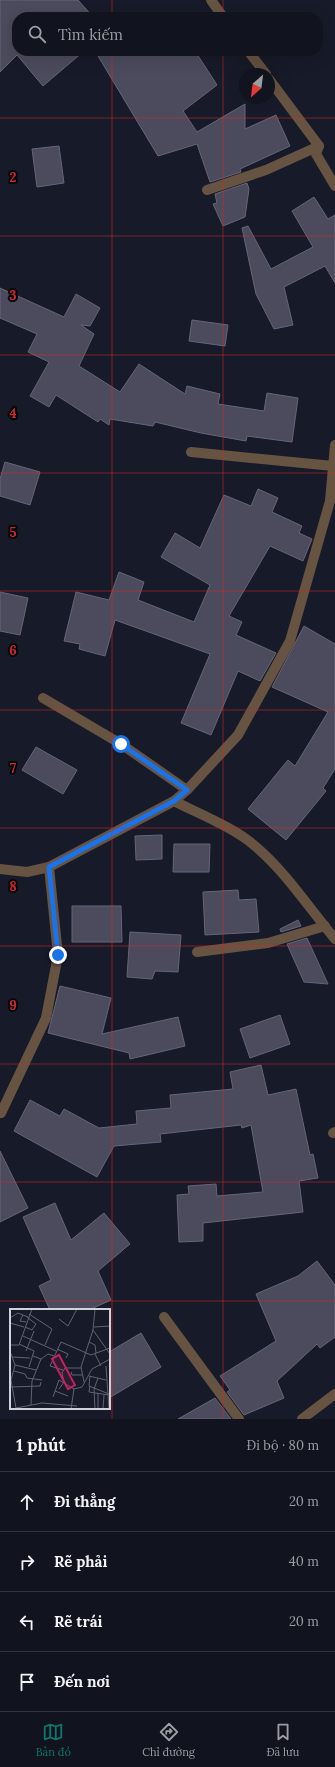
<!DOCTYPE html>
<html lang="vi">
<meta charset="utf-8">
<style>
body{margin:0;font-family:Lora,serif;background:#1e212b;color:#f1f3f6}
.compass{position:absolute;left:239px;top:68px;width:36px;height:36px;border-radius:50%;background:#11141e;box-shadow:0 4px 16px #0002;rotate:208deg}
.stop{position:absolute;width:12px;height:12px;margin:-9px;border:3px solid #1a73e8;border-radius:50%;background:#fff}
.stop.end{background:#1a73e8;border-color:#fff;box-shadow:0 1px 4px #0008}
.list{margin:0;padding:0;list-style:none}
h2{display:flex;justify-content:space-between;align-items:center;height:52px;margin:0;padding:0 16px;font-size:17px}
h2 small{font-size:13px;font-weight:400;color:#9c9ea4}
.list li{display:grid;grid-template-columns:26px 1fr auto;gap:12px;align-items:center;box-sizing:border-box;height:60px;padding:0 16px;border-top:1px solid #30333c}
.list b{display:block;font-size:15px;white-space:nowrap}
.list em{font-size:13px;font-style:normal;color:#9c9ea4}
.icon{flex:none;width:22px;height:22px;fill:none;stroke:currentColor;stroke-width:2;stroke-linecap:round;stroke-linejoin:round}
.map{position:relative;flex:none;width:335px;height:1419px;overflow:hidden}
.search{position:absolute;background:#11141e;box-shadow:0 4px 16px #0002;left:12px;right:12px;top:12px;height:44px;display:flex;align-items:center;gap:10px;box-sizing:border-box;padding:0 14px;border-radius:16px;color:#9c9ea4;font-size:15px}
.sheet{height:292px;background:#11141e}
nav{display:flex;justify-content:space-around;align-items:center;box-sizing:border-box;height:56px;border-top:1px solid #30333c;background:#11141e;font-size:11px;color:#9c9ea4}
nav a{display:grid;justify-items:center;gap:2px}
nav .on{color:#0f766e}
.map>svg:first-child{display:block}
</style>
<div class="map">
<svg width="335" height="1419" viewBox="0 0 335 1419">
<rect width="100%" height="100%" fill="#171a28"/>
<g fill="#4c4b5d" stroke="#666578">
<path d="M 0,0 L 78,0 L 93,17 L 17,17 L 17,51 L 84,51 L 43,86 L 17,55 L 0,72 Z"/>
<path d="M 95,51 L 195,51 L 217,85 L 183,111 L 197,132 L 245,104 L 245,129 L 276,115 L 290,146 L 240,169 L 241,172 L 210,182 L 197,144 L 158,156 Z"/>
<path d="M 59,146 L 64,183 L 37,187 L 32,149 Z"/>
<path d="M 247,183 L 249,189 L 245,217 L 223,226 L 213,204 L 217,203 L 215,194 Z"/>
<path d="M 314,197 L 328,219 L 335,215 L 335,283 L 325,266 L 284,287 L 293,325 L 274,329 L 256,294 L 242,228 L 248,226 L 271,269 L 313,247 L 292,211 Z"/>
<path d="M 0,288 L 64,317 L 76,294 L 100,308 L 90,326 L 81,325 L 94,334 L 79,366 L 120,392 L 139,364 L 185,394 L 187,386 L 220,394 L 218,404 L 264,411 L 267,393 L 298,398 L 292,442 L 247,436 L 246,441 L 201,433 L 155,422 L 153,426 L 110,419 L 109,425 L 100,419 L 98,422 L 56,395 L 49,407 L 30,396 L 49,362 L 28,352 L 37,334 L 0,318 Z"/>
<path d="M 192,320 L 228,325 L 225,346 L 189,341 Z"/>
<path d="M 5,462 L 40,472 L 30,505 L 0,496 L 0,479 Z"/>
<path d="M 258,489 L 278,498 L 272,512 L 302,526 L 299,533 L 312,539 L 303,561 L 270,546 L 229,616 L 242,622 L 236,635 L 276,653 L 260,681 L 238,671 L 211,735 L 181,723 L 210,654 L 115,620 L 105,656 L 79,649 L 80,644 L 64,641 L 76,592 L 109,600 L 119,572 L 144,582 L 138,600 L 194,622 L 210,585 L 161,557 L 175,533 L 200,548 L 224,495 L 251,506 Z"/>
<path d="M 0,592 L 28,598 L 20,635 L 0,631 Z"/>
<path d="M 304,626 L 335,644 L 335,769 L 323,788 L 326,791 L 286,840 L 248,809 L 288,760 L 295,766 L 328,712 L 272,687 Z"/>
<path d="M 36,747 L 77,770 L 63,794 L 22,770 Z"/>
<path d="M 162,835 L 162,859 L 136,860 L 135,836 Z"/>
<path d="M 174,844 L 210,844 L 209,872 L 173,872 Z"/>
<path d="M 238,890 L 239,900 L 256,899 L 259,932 L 205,935 L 203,892 Z"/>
<path d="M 72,906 L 121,906 L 122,942 L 72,942 Z"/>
<path d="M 298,920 L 301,926 L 281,932 L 280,929 Z"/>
<path d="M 130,932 L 181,935 L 178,972 L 155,971 L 152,979 L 127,977 Z"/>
<path d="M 307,938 L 328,984 L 304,982 L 287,944 Z"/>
<path d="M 60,986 L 111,998 L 102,1034 L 178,1017 L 185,1046 L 130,1059 L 129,1053 L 48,1033 Z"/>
<path d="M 280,1015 L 290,1044 L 250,1058 L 240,1029 Z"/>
<path d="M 261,1065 L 268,1095 L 296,1089 L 310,1155 L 313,1154 L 318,1178 L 299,1181 L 303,1212 L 203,1223 L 203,1241 L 179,1242 L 177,1195 L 189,1194 L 188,1186 L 216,1184 L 217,1196 L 263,1192 L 251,1125 L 242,1128 L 241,1125 L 160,1134 L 161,1142 L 114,1146 L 97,1177 L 14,1131 L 30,1100 L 60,1116 L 64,1109 L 99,1128 L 137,1124 L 136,1111 L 171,1108 L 170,1095 L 233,1089 L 230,1072 Z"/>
<path d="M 0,1151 L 28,1208 L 0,1222 Z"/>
<path d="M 55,1203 L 71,1240 L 104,1213 L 130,1244 L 98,1271 L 111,1300 L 89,1310 L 50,1310 L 39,1286 L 51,1280 L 23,1217 Z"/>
<path d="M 317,1261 L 335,1285 L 335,1337 L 320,1348 L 317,1344 L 277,1381 L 284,1398 L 244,1415 L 227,1392 L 230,1390 L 220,1376 L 276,1341 L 256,1294 L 298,1276 Z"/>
<path d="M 141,1333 L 161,1367 L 109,1398 L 109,1352 Z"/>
<path d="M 215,1398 L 231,1419 L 178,1419 Z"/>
</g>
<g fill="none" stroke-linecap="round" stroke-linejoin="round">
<g stroke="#675341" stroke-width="10">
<path d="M 43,698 L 121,744 L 187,790"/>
<path d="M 333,1133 L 335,1132"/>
</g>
<g stroke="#675341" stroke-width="10">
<path d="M 211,0 L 223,17"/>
<path d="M 248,51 L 266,74"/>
<path d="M 269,79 L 319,146 L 316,154 L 335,186"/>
<path d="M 207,190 L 266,170 L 319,146"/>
<path d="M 191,452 L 333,466"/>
<path d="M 174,801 C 199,814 233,827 255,846 C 286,872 309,908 335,939"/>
<path d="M 0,869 L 27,872 L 49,867 L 174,801 L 187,790 L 238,735 L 290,641 L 330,501 L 335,445"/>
<path d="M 197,952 L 268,943 L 325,926"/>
<path d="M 1,1113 L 46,1018 L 58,955 L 49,867"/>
<path d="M 164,1317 L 239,1419"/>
<path d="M 302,1419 L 335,1394"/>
</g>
</g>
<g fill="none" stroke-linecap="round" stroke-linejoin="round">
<path stroke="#1a73e8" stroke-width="5" d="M 58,955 L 49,867 L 174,801 L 187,790 L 121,744"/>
</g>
<path fill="none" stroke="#d62828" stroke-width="1" stroke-opacity="0.55" d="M 112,0 L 112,17M 223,0 L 223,17M 112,51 L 112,1419M 223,51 L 223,1419M 0,118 L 335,118M 0,236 L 335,236M 0,355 L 335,355M 0,473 L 335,473M 0,591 L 335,591M 0,710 L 335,710M 0,828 L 335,828M 0,946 L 335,946M 0,1064 L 335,1064M 0,1182 L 335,1182M 0,1301 L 335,1301"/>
<g transform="translate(10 1309)">
<rect width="100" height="100" fill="#171a28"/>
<path fill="none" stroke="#616370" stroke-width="1" d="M 85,0 L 83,21 L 100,45M 19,5 L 42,20 L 35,36M 13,6 L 10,12 L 16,13M 0,9 L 8,4 L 18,8M 49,10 L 58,17 L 67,0M 0,14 L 14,18M 15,18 L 22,21 L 26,15 L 17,8M 84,18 L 100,17M 13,27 L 46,42M 79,33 L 85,36 L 86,44M 9,35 L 24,42 L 19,58M 0,36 L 9,36 L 22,0M 47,40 L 58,45 L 56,49M 0,42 L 5,56 L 1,71 L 6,99M 16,42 L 24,22M 85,45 L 91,57M 2,48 L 20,49M 31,50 L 38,45 L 44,47M 5,56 L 26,61M 96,57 L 99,100M 53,61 L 40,57 L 51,33 L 81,46 L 100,39M 4,62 L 15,65 L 17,69 L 32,71M 61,63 L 62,66 L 72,66M 79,67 L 96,71M 80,67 L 79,77 L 99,85M 74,73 L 71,58 L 83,21M 80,77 L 79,83 L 99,86M 1,78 L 30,77 L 31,73M 49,80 L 54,73 L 52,64 L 55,59 L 71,59M 45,82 L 58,87M 88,84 L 88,99M 43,88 L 49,71 L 64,80M 21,96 L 22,72 L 31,50 L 23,47M 6,99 L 32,94 L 67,97M 61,100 L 64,80 L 72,78 L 82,60 L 100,50M 85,100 L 84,80 L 88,69M 93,100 L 94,86"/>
<path fill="#c32161" fill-opacity="0.15" stroke="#c32161" stroke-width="2" d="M 49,46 L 65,76 L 58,80 L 42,50 Z"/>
<rect width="100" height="100" fill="none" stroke="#cfd1db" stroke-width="2"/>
</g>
<g font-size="13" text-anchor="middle" font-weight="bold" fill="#d62828" stroke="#05050b" stroke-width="4" stroke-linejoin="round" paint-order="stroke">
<text x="13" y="182">2</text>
<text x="13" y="300">3</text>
<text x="13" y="418">4</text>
<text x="13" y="537">5</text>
<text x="13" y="655">6</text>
<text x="13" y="773">7</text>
<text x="13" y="891">8</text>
<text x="13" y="1010">9</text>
</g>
</svg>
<svg class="compass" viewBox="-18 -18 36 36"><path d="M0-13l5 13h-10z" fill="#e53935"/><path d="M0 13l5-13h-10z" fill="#9c9ea4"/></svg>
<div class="stop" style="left:121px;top:744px"></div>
<div class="stop end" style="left:58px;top:955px"></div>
<div class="search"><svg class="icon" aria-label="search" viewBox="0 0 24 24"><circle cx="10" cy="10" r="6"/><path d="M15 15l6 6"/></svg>Tìm kiếm</div>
</div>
<section class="sheet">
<h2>1 phút<small>Đi bộ · 80 m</small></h2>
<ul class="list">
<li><svg class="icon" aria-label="ahead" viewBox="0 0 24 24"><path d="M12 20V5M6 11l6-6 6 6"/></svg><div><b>Đi thẳng</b></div><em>20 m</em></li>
<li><svg class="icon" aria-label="right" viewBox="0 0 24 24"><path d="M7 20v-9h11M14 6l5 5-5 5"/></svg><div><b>Rẽ phải</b></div><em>40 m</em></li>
<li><svg class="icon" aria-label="left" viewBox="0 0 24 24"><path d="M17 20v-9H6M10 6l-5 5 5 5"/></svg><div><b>Rẽ trái</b></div><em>20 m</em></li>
<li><svg class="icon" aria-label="arrive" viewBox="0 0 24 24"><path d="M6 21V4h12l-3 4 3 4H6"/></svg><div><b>Đến nơi</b></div></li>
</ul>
</section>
<nav>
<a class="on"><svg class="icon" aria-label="map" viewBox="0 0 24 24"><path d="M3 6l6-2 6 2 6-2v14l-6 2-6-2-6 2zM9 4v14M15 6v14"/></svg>Bản đồ</a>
<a><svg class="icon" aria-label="directions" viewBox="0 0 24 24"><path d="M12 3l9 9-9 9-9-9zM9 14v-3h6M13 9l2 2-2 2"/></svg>Chỉ đường</a>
<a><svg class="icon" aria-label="saved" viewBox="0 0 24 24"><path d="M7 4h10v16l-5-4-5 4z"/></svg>Đã lưu</a>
</nav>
